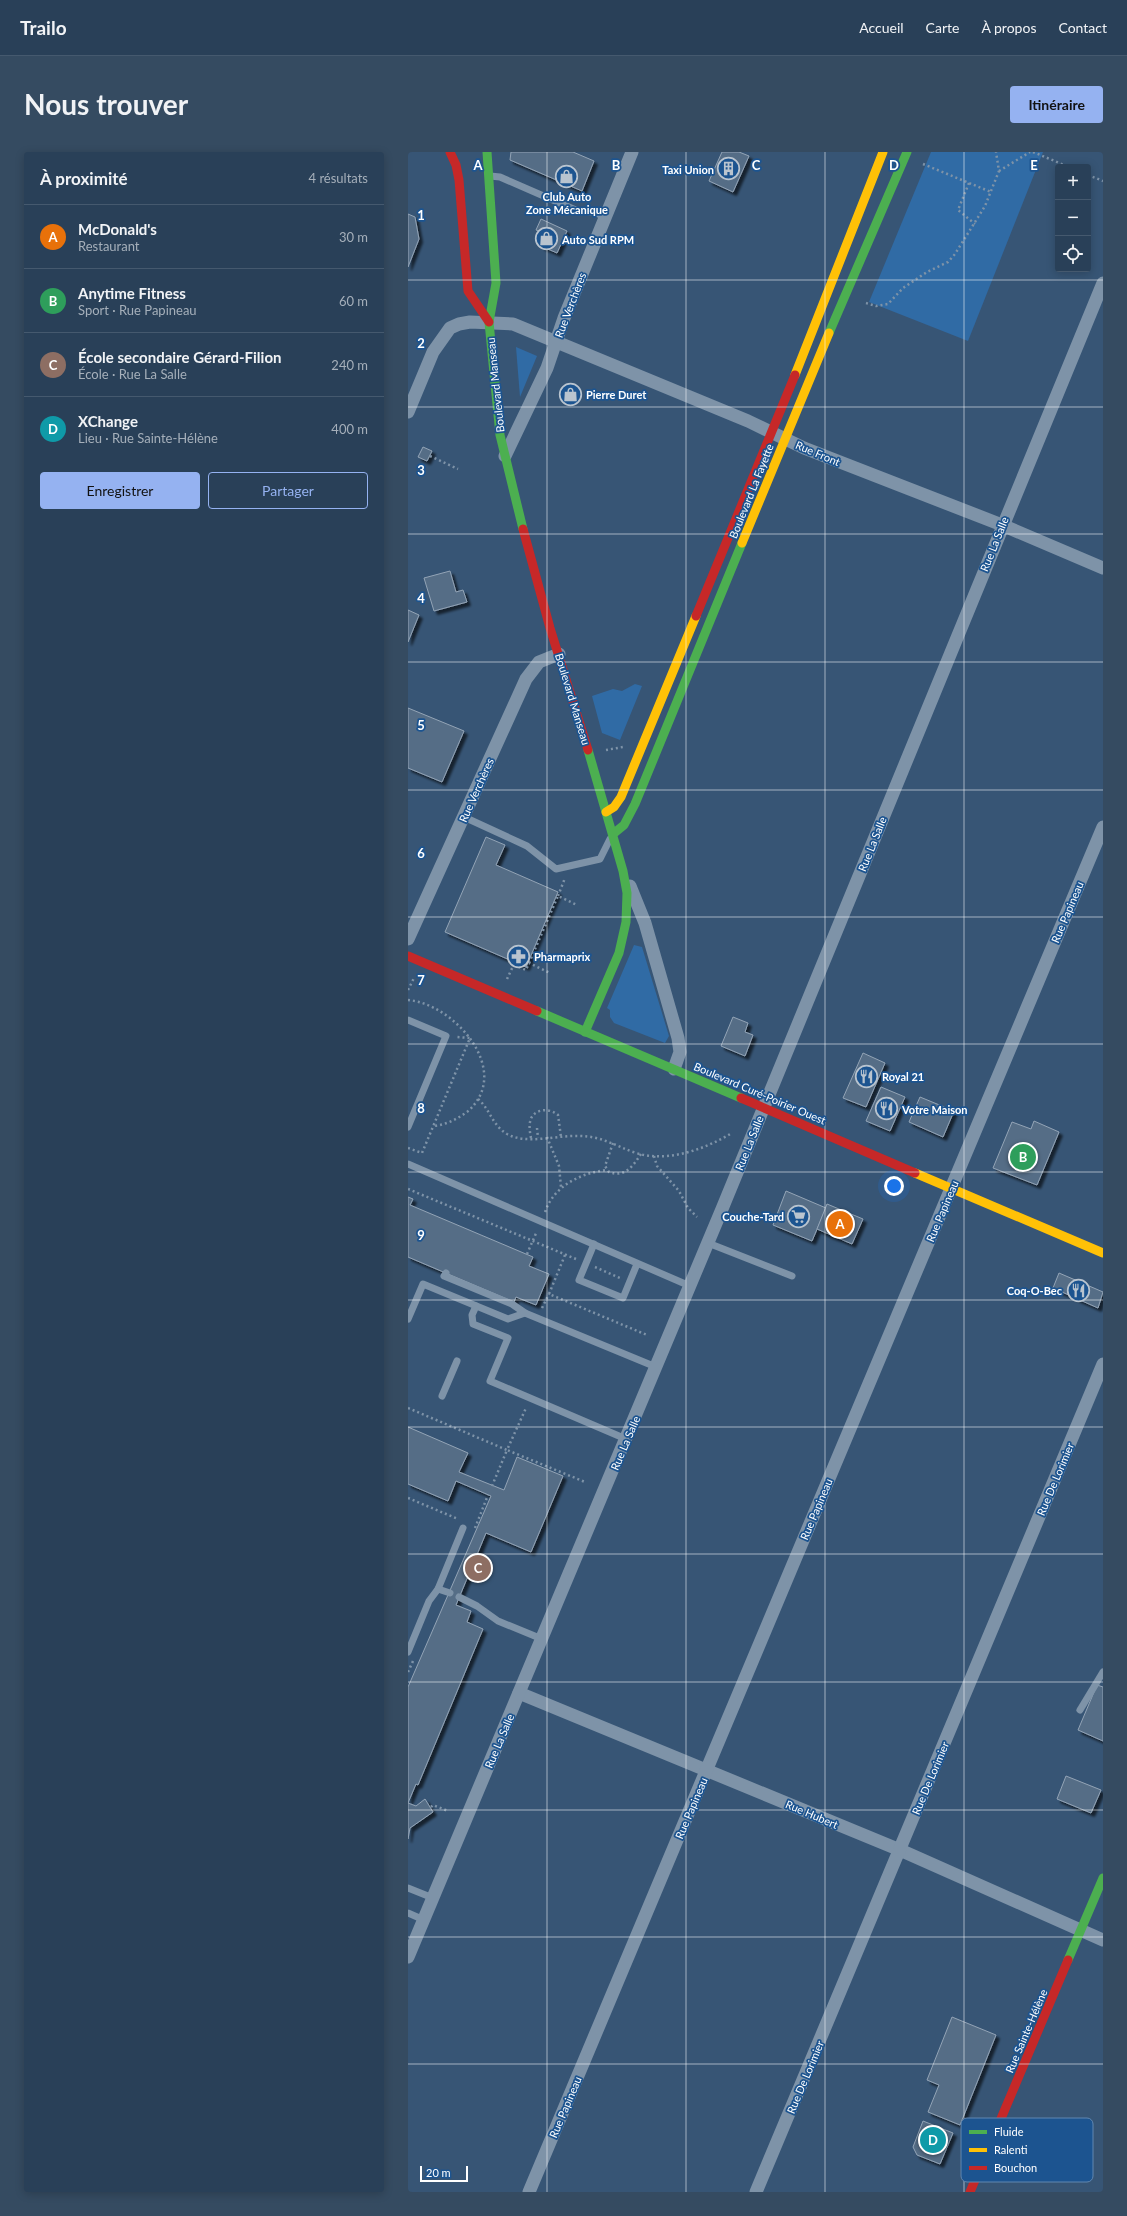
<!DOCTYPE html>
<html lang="fr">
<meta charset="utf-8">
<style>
body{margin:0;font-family:Lato,sans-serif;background:#354b61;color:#f1f3f6}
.controls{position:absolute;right:12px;top:12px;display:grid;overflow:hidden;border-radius:4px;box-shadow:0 2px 10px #0003}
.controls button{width:36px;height:36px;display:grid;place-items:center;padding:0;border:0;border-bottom:1px solid #45596e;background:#294058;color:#f1f3f6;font:20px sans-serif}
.scale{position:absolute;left:12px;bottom:10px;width:48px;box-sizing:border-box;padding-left:4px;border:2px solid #fff;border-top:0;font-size:11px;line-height:14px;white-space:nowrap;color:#fff;-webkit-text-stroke:3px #1c5490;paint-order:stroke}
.you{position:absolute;left:486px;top:1034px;width:14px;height:14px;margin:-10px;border:3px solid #fff;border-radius:50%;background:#1a73e8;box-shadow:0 0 0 6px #1a73e833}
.badge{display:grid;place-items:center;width:26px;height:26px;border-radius:50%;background:#95b2f1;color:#fff;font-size:13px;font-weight:700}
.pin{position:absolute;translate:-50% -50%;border:2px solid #fff;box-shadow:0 1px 4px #0006}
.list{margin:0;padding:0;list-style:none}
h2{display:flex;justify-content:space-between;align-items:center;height:52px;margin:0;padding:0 16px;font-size:17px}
h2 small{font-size:13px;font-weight:400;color:#a5afba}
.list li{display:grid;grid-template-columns:26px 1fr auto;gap:12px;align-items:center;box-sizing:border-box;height:64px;padding:0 16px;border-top:1px solid #45596e}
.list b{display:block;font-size:15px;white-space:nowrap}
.list p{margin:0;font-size:13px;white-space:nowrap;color:#a5afba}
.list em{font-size:13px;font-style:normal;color:#a5afba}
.actions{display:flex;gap:8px;padding:12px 16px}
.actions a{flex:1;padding:9px 0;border:1px solid #95b2f1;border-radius:4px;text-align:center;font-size:14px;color:#95b2f1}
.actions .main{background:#95b2f1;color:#111}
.icon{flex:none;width:22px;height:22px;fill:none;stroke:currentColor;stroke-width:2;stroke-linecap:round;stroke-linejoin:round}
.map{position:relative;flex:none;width:695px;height:2040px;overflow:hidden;border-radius:4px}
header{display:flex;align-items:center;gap:24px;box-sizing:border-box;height:56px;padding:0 20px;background:#294058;border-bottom:1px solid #45596e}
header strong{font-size:19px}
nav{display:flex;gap:22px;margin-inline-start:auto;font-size:14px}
.intro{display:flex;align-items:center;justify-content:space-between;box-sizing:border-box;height:96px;padding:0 24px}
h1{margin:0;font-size:28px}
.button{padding:10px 18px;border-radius:4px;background:#95b2f1;color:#111;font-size:14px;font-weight:700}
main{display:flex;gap:24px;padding:0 24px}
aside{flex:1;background:#294058;border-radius:4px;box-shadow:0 2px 10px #0003}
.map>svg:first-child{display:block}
</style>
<header>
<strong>Trailo</strong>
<nav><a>Accueil</a><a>Carte</a><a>À propos</a><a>Contact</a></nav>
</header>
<div class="intro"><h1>Nous trouver</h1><a class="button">Itinéraire</a></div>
<main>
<aside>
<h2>À proximité<small>4 résultats</small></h2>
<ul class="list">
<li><span class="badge" style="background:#e8710a">A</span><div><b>McDonald's</b><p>Restaurant</p></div><em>30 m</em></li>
<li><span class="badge" style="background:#2e9e5b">B</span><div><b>Anytime Fitness</b><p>Sport · Rue Papineau</p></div><em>60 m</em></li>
<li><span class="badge" style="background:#8d6e63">C</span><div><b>École secondaire Gérard-Filion</b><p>École · Rue La Salle</p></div><em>240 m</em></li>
<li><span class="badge" style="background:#0f9aa8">D</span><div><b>XChange</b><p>Lieu · Rue Sainte-Hélène</p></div><em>400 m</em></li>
</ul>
<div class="actions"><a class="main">Enregistrer</a><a>Partager</a></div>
</aside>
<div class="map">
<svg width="695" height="2040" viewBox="0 0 695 2040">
<defs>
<filter id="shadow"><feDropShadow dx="3.5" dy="3.5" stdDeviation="1" flood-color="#0009"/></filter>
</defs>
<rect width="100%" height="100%" fill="#375575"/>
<g fill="#306ba5">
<path d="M 523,0 L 635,0 L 560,189 L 461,150 Z"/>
<path d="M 108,195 L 129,204 L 112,245 Z"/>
<path d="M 227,532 L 234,534 L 212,588 L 194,581 L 184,544 L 205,537 L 214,539 Z"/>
<path d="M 226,793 L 234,795 L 261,884 L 257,891 L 206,871 L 202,865 L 202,858 L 199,856 Z"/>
</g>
<g fill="#556d86" stroke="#93a4b6" filter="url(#shadow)">
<path d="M 103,0 L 165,0 L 186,9 L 174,39 L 102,8 Z"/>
<path d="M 314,0 L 331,0 L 341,4 L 325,40 L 301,29 Z"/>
<path d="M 0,62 L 7,65 L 11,87 L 0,115 Z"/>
<path d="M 133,67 L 159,79 L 149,101 L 133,94 L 138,82 L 128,78 Z"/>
<path d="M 15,295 L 24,299 L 19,309 L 10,305 Z"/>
<path d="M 42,419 L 48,440 L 55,438 L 59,450 L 26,459 L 16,426 Z"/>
<path d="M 0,458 L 11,463 L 0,490 Z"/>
<path d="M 0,556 L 56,579 L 34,630 L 0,616 Z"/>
<path d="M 78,685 L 97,693 L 88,713 L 150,740 L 118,815 L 37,780 Z"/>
<path d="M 325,865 L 340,871 L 337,880 L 345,883 L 337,904 L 313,894 Z"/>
<path d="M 455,901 L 477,911 L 458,955 L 435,946 Z"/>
<path d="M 473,935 L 497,945 L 482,979 L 458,969 Z"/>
<path d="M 512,945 L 546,959 L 535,985 L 501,970 Z"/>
<path d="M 626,969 L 651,980 L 629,1033 L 585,1016 L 604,970 L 623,977 Z"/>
<path d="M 378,1039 L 418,1056 L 404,1089 L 365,1073 Z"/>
<path d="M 0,1045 L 5,1047 L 2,1053 L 125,1105 L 121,1114 L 141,1122 L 128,1153 L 108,1145 L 106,1150 L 0,1105 Z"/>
<path d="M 419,1052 L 455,1067 L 444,1092 L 409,1077 Z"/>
<path d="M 651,1121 L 695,1140 L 690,1156 L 645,1136 Z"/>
<path d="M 0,1275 L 60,1301 L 51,1320 L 96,1338 L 109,1305 L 155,1324 L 123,1400 L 78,1381 L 48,1453 L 63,1459 L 59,1470 L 75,1477 L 10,1633 L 8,1632 L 0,1651 L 8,1654 L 17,1647 L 25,1660 L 2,1676 L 0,1687 L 0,1535 L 83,1344 L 48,1329 L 40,1349 L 0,1332 Z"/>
<path d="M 689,1533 L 695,1535 L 695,1589 L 670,1578 Z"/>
<path d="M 658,1624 L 693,1638 L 683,1661 L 649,1647 Z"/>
<path d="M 544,1865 L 588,1883 L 552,1973 L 520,1960 L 531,1933 L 519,1928 Z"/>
<path d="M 515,1969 L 545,1981 L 532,2012 L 509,2003 L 505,1995 Z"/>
</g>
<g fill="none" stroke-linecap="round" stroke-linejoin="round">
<g stroke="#7e93a8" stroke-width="2.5" stroke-dasharray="2 3" stroke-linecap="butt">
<path d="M 625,0 L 661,15"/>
<path d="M 515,12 L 583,40"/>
<path d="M 591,19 L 622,0"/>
<path d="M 680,23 L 695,29"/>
<path d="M 561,31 L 550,58 L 567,72"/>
<path d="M 458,151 L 468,154 L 480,152 L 495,136 L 519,120 L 540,110 L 547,102 L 577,54 L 591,19 L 588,0"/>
<path d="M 22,304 L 50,317"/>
<path d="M 198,598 L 215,595"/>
<path d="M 150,744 L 157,726"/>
<path d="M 121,811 L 150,744 L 169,753"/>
<path d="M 106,813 L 118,818 L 121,811 L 142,821"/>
<path d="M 99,827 L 107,810"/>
<path d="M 0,838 L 6,826"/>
<path d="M 0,848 C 47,852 106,920 59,960 C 49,967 38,973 25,974"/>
<path d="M 70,947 C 82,957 84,973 99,982 C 119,993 148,983 171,984 C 194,984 207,994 228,1001 C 260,1011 297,997 324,981"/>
<path d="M 129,976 L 130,986"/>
<path d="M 139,985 L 151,1014 L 153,1035"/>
<path d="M 123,986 C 122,981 121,975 122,970 C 124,957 141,955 150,963 L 153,985"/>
<path d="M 205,991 L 197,1014 L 201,1020 C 217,1026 225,1014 233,1002"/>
<path d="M 0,996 L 14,1001 L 62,886 L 49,885"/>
<path d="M 246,1004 L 249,1014 L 271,1039 L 280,1056 L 289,1065"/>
<path d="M 0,1037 L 168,1107"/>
<path d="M 137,1060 C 146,1034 172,1021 199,1018"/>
<path d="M 119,1102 L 129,1079"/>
<path d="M 157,1103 L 141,1142 L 239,1183"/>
<path d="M 187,1115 L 212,1126"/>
<path d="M 134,1156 L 141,1142"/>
<path d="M 0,1256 L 99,1298 L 118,1256"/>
<path d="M 84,1334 L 99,1298 L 177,1330"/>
<path d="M 0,1346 L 50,1367"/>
<path d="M 67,1376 L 80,1343"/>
<path d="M 0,1520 L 5,1509"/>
<path d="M 23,1655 L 25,1653 L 40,1659"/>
</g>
<g stroke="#7e93a8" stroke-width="7">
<path d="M 82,24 L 92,25 L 170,59 L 186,60 L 197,65"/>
<path d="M 56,665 L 119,694 L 148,717 L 192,707 L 202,687"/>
<path d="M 0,868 L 38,884 L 0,975"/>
<path d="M 0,1012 L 282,1134"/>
<path d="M 300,1091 L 384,1124"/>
<path d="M 186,1092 L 171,1128 L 215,1146 L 229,1112"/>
<path d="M 38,1121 L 36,1124 L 104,1152 L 117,1161"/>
<path d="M 68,1154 L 64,1163 L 65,1172 L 100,1186 L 82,1229 L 218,1287"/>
<path d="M 0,1167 L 15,1132 L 100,1167 L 117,1161 L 248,1215"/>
<path d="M 34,1244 L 49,1209"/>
<path d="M 30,1437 L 42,1441"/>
<path d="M 51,1445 L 69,1454 L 90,1469 L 134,1487"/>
<path d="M 0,1500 L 21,1449 L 30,1437 L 55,1376"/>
<path d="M 672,1558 L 695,1520"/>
<path d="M 0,1736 L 25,1746"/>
<path d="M 0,1761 L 16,1768"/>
</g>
<g stroke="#7e93a8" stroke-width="13">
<path d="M 0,260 L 25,200 L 42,176 L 51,172 L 62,170 L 105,172 L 340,269 L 396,296 L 594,373 L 695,416"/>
<path d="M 97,304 L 139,216 L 156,166 L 224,0"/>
<path d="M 222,734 L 237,771 L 270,886 L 272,900 L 266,917"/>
<path d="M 0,787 L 118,527 L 131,510 L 151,502"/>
<path d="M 111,1541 L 492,1698 L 695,1788"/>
<path d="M 0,1805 L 314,1057 L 695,131"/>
<path d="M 121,2040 L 695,675"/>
<path d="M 348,2040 L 695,1212"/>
</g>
<g stroke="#4caf50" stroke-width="9">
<path d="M 79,0 L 88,131 L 81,170 L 92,283 L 115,377"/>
<path d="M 421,181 L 499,0"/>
<path d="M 205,682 L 216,673 L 227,652 L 334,391"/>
<path d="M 129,859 L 333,946"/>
<path d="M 177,880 L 211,801 L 218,770 L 219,741 L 215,719 L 180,598"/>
<path d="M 660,1808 L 695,1726"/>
</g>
<g stroke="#ffc107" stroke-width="9">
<path d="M 387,223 L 475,0"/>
<path d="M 334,391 L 421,181"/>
<path d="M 198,660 L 206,655 L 213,645 L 288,464"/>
<path d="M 507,1021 L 695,1101"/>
</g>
<g stroke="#c62828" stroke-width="9">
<path d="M 42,0 L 48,13 L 51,28 L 60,139 L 81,170"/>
<path d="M 115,377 L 142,476 L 180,598"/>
<path d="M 288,464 L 387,223"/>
<path d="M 0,804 L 129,859"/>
<path d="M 333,946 L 507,1021"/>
<path d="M 562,2040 L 660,1808"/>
</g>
</g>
<path fill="none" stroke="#fff" stroke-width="1" stroke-opacity="0.55" d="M 139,0 L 139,2040M 278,0 L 278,2040M 417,0 L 417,2040M 556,0 L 556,2040M 0,128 L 695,128M 0,255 L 695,255M 0,382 L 695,382M 0,510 L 695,510M 0,638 L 695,638M 0,765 L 695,765M 0,892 L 695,892M 0,1020 L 695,1020M 0,1148 L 695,1148M 0,1275 L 695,1275M 0,1402 L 695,1402M 0,1530 L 695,1530M 0,1658 L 695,1658M 0,1785 L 695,1785M 0,1912 L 695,1912"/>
<defs>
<symbol id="building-ring" viewBox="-11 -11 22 22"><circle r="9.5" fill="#1c5490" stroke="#b9c4cf" stroke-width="1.5"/><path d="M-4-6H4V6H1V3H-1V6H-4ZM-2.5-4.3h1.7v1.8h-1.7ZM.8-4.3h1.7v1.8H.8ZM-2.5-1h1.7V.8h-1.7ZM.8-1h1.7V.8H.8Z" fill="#b9c4cf"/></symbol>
<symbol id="shop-ring" viewBox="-11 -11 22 22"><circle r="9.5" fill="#1c5490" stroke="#b9c4cf" stroke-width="1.5"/><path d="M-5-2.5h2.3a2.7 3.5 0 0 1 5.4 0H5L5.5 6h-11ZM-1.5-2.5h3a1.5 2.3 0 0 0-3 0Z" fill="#b9c4cf"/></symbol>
<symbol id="pharmacy-ring" viewBox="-11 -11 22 22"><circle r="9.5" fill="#1c5490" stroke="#b9c4cf" stroke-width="1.5"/><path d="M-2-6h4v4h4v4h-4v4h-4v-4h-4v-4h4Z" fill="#b9c4cf"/></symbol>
<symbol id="restaurant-ring" viewBox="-11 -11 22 22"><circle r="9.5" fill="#1c5490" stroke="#b9c4cf" stroke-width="1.5"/><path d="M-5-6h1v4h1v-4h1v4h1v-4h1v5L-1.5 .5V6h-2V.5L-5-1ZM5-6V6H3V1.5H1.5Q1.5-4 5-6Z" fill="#b9c4cf"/></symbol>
<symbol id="supermarket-ring" viewBox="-11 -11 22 22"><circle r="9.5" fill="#1c5490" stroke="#b9c4cf" stroke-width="1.5"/><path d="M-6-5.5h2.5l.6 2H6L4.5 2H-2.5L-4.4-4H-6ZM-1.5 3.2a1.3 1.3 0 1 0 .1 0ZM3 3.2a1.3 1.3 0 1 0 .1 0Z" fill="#b9c4cf"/></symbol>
</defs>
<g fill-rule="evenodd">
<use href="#building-ring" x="308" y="4" width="25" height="25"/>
<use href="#shop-ring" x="146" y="12" width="25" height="25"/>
<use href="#shop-ring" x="126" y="74" width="25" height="25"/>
<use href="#shop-ring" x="150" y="230" width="25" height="25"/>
<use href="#pharmacy-ring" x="98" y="792" width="25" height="25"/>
<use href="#restaurant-ring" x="446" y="912" width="25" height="25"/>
<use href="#restaurant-ring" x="466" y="944" width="25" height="25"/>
<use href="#supermarket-ring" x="378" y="1052" width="25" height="25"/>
<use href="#restaurant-ring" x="658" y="1126" width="25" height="25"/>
</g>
<g text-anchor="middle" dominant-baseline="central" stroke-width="3.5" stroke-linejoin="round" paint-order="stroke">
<g font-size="11" font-weight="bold" fill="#fff" stroke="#1c5490" text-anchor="start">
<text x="306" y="17" text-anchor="end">Taxi Union</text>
<text x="159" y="44" text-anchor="middle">Club Auto<tspan x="159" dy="13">Zone Mécanique</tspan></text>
<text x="154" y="87">Auto Sud RPM</text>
<text x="178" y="242">Pierre Duret</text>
<text x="126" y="804">Pharmaprix</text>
<text x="474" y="924">Royal 21</text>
<text x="494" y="957">Votre Maison</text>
<text x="376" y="1064" text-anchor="end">Couche-Tard</text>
<text x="654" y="1138" text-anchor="end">Coq-O-Bec</text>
</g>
<g font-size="11" fill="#fff" stroke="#1c5490">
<text transform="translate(162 153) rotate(-69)">Rue Verchères</text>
<text transform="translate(87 233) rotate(-96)">Boulevard Manseau</text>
<text transform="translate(410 301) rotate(23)">Rue Front</text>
<text transform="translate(343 339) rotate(-68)">Boulevard La Fayette</text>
<text transform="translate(586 392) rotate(-68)">Rue La Salle</text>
<text transform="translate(165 547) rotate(73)">Boulevard Manseau</text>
<text transform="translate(68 638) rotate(-66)">Rue Verchères</text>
<text transform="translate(464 692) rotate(-68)">Rue La Salle</text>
<text transform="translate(659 760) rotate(-67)">Rue Papineau</text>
<text transform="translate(352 941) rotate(23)">Boulevard Curé-Poirier Ouest</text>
<text transform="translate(341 991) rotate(-68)">Rue La Salle</text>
<text transform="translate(534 1059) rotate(-67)">Rue Papineau</text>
<text transform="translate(217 1291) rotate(-67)">Rue La Salle</text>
<text transform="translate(647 1327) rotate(-67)">Rue De Lorimier</text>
<text transform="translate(408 1357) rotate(-67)">Rue Papineau</text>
<text transform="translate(91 1589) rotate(-67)">Rue La Salle</text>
<text transform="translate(522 1626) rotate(-67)">Rue De Lorimier</text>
<text transform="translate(283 1656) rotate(-67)">Rue Papineau</text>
<text transform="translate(404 1662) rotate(23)">Rue Hubert</text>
<text transform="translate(618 1879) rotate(-67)">Rue Sainte-Hélène</text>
<text transform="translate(397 1925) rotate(-67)">Rue De Lorimier</text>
<text transform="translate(157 1955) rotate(-67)">Rue Papineau</text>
</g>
</g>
<rect x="553" y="1966" width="132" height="64" rx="6" fill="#1c5490" stroke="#6087b1" stroke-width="1"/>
<rect x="561" y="1978" width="18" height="4" fill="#4caf50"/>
<rect x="561" y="1996" width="18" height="4" fill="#ffc107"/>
<rect x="561" y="2014" width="18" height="4" fill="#c62828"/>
<g font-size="11" fill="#fff">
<text x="586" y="1984">Fluide</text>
<text x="586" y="2002">Ralenti</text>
<text x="586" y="2020">Bouchon</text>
</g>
<g font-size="13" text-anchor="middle" font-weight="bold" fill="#fff" stroke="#1c5490" stroke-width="3.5" stroke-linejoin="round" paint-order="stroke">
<text x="70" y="18">A</text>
<text x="208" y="18">B</text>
<text x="348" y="18">C</text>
<text x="486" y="18">D</text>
<text x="626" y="18">E</text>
<text x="13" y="68">1</text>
<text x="13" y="196">2</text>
<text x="13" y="323">3</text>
<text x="13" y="451">4</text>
<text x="13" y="578">5</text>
<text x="13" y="706">6</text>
<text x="13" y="833">7</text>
<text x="13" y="961">8</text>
<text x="13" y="1088">9</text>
</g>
</svg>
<div class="controls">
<button>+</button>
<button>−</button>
<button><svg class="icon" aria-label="locate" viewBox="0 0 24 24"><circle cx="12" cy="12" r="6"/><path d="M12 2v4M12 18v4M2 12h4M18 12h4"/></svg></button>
</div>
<div class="scale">20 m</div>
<div class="you"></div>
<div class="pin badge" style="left:432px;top:1072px;background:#e8710a">A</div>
<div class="pin badge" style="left:615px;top:1005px;background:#2e9e5b">B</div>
<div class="pin badge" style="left:70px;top:1416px;background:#8d6e63">C</div>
<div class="pin badge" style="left:525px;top:1988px;background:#0f9aa8">D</div>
</div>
</main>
